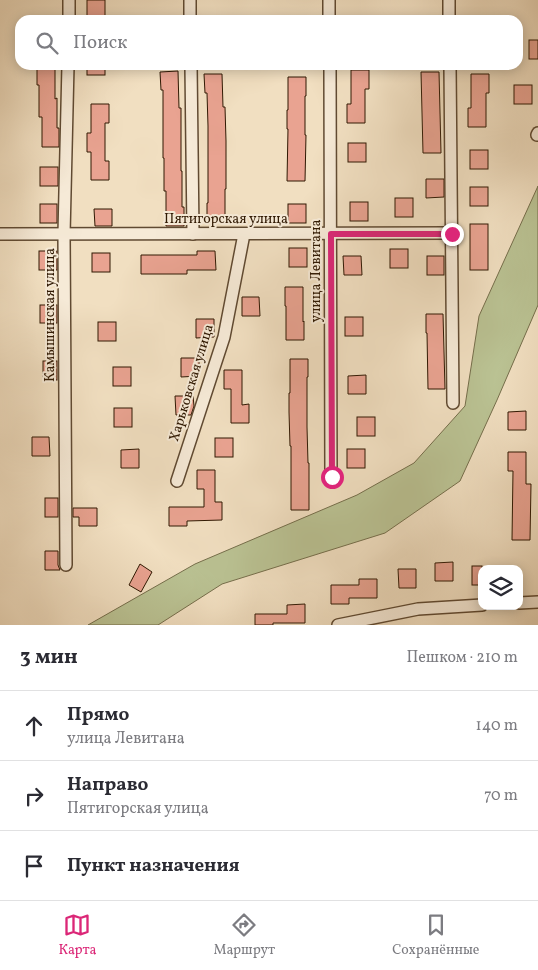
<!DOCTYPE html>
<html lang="ru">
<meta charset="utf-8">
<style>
body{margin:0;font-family:Vollkorn,serif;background:#f7f7f7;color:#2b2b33}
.controls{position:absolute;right:15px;bottom:15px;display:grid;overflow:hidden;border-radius:10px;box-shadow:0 2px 12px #0003}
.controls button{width:45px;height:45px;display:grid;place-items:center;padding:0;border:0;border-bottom:1px solid #e1e1e2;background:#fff;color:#2b2b33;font:25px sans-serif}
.stop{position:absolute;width:15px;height:15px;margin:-11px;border:4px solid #db2777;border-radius:50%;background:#fff}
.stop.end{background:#db2777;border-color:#fff;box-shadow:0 1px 5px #0008}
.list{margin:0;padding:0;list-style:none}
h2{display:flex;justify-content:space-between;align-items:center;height:65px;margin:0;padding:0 20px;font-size:21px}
h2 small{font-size:16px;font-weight:400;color:#7c7c81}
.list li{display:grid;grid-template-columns:32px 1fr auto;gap:15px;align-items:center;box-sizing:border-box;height:70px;padding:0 20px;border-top:1px solid #e1e1e2}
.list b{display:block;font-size:19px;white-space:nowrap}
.list p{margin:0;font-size:16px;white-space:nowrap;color:#7c7c81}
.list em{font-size:16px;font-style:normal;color:#7c7c81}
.icon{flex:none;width:28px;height:28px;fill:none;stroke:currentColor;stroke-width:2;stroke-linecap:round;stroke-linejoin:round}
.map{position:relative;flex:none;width:538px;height:625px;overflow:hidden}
.search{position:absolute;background:#fff;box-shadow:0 2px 12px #0003;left:15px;right:15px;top:15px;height:55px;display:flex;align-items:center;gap:12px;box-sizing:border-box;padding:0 18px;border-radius:15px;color:#7c7c81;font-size:19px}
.sheet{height:275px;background:#fff}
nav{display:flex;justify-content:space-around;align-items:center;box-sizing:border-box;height:70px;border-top:1px solid #e1e1e2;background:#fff;font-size:14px;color:#7c7c81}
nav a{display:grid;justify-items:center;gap:2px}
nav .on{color:#db2777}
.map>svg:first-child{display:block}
</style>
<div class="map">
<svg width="538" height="625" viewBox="0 0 538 625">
<rect width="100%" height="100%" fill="#f1dfc1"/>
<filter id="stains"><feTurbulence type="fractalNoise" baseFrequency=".004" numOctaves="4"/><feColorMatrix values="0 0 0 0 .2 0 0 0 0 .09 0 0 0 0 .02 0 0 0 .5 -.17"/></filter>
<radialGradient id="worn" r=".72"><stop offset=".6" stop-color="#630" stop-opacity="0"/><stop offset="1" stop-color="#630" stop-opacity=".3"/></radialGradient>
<path fill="#bac293" stroke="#756e4b" d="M 538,186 L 538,305 L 497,400 L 460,481 L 385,533 L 222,584 L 158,625 L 88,625 L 195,564 L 357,495 L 414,463 L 465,406 L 479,316 Z"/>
<g fill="#e9a391" stroke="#301903">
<rect x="87" y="0" width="18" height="18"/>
<rect x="529" y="40" width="9" height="19"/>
<rect x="87" y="65" width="18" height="10"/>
<path d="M 55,66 L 55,99 L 57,98 L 57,128 L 59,128 L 59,147 L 42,147 L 42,117 L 39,117 L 39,85 L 37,85 L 37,67 Z"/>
<path d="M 351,70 L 369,70 L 369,89 L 365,89 L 365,123 L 347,123 L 347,104 L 351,104 Z"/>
<path d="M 178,71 L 179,108 L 181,108 L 181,171 L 182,171 L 182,207 L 184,207 L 184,226 L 166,226 L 166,191 L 164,191 L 164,158 L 163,158 L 163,90 L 161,90 L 160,72 Z"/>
<path d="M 421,72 L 439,72 L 441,153 L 423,153 Z"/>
<path d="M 204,74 L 222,74 L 223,107 L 225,107 L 226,141 L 226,189 L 225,189 L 225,222 L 207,222 L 207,203 L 208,203 L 208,126 L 207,93 L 205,93 Z"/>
<path d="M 471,74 L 489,74 L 489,93 L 486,93 L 486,127 L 468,127 L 468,108 L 471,108 Z"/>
<path d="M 288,77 L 306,77 L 306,96 L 305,96 L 305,135 L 306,135 L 305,181 L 287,181 L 288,129 L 287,129 L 287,110 L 288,110 Z"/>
<rect x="514" y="85" width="18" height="19"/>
<path d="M 91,104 L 109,104 L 109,123 L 105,123 L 105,161 L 109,161 L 109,180 L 91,180 L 91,152 L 87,152 L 87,133 L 91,133 Z"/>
<rect x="348" y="143" width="18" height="19"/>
<rect x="470" y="150" width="18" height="19"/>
<rect x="40" y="167" width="18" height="19"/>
<path d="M 426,179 L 444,179 L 444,197 L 426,198 Z"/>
<rect x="470" y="187" width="18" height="19"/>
<rect x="395" y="198" width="18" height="19"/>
<rect x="350" y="202" width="18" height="19"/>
<rect x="40" y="204" width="17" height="19"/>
<rect x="288" y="204" width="18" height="19"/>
<path d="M 94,209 L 112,209 L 112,226 L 95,226 Z"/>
<rect x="470" y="224" width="18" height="46"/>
<rect x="289" y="248" width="18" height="19"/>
<rect x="390" y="249" width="18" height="19"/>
<rect x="39" y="251" width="18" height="19"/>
<path d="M 197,251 L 215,251 L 216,270 L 187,270 L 187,274 L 141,274 L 141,255 L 197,255 Z"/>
<rect x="92" y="253" width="18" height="19"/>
<path d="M 343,256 L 361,256 L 362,275 L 344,275 Z"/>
<rect x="427" y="256" width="17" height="19"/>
<path d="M 285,287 L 303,287 L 303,322 L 304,321 L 304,340 L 286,340 L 286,306 L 285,306 Z"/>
<path d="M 242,297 L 259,297 L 260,316 L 242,316 Z"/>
<rect x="40" y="305" width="17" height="18"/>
<path d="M 426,314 L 443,314 L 445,389 L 428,389 L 427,333 L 426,333 Z"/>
<rect x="345" y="317" width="18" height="19"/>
<path d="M 196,319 L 214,319 L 214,337 L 196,338 Z"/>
<rect x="98" y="322" width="18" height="19"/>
<path d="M 181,358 L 199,358 L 199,376 L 181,377 Z"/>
<path d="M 290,359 L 308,359 L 308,377 L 307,377 L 307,427 L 308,463 L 309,463 L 309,510 L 291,510 L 291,446 L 290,446 L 289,412 L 289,393 L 290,393 Z"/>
<rect x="43" y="361" width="14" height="19"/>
<rect x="113" y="367" width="18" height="19"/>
<path d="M 224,370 L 242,370 L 242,405 L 249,404 L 249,423 L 231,423 L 231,389 L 224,389 Z"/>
<path d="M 366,375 L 366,394 L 348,394 L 348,376 Z"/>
<path d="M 175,396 L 193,396 L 194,406 L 191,415 L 176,415 Z"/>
<rect x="114" y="408" width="18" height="19"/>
<path d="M 526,411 L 526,430 L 508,430 L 508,412 Z"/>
<rect x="357" y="417" width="18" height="19"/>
<path d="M 32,437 L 49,437 L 50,456 L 32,456 Z"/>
<rect x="215" y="438" width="18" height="19"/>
<path d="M 139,449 L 139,468 L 121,468 L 121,450 Z"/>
<rect x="347" y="449" width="18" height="19"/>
<path d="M 508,452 L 526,452 L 526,484 L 531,484 L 530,540 L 512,540 L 513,471 L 508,471 Z"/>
<path d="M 197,470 L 215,470 L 215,502 L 222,502 L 222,520 L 187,521 L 187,526 L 169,526 L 169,507 L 204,507 L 204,489 L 197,489 Z"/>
<rect x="45" y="498" width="13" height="19"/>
<path d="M 73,508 L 97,508 L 97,526 L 79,526 L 79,517 L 73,517 Z"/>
<path d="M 45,551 L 58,551 L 58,565 L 60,570 L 45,570 Z"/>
<path d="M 453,562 L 453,581 L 435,581 L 435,563 Z"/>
<path d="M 140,564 L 152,572 L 141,592 L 129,585 Z"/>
<rect x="472" y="566" width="10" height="19"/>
<path d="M 398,569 L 416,569 L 416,588 L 399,588 Z"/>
<path d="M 359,579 L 377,579 L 377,598 L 349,598 L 349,604 L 331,604 L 331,585 L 359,585 Z"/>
<path d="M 305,604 L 305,623 L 273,623 L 273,625 L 255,625 L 255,614 L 287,614 L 287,605 Z"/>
</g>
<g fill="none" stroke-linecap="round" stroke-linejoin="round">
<defs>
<g id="minor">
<path d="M 190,0 L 190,20"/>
<path d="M 329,0 L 329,20"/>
<path d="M 449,0 L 449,20"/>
<path d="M 69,20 L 69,0"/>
<path d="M 191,65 L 193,234"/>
<path d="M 330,65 L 331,477"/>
<path d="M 450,65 L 453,403"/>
<path d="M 537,135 L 538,133"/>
<path d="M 0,234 L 451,233"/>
<path d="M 177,481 L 224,337 L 244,234"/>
<path d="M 66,565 L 64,234 L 68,65"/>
<path d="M 519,603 L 538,602"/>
<path d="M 338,625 L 418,609 L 482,605"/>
</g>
</defs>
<use href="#minor" stroke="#604a32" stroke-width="14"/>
<use href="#minor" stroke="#f6ead7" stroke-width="11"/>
</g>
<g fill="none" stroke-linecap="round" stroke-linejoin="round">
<path stroke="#db2777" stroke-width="6" d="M 332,477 L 331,234 L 452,234"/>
</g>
<g text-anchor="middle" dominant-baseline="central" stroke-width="4" stroke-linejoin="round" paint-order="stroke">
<g font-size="14" fill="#301903" stroke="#f6ead7">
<text x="226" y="219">Пятигорская улица</text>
<text transform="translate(316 271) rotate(-90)">улица Левитана</text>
<text transform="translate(50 315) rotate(-90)">Камышинская улица</text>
<text transform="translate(192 383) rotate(-73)">Харьковская улица</text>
</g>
</g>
<rect width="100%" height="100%" filter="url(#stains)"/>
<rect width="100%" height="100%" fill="url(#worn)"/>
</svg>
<div class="controls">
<button><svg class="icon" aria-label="layers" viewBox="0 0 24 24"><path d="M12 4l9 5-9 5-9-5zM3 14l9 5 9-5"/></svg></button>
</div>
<div class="stop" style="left:332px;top:477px"></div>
<div class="stop end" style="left:452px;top:234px"></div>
<div class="search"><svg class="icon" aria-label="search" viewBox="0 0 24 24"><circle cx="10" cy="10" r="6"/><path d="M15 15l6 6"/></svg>Поиск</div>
</div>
<section class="sheet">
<h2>3 мин<small>Пешком · 210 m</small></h2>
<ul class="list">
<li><svg class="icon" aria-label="ahead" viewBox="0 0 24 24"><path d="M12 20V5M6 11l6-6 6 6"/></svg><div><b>Прямо</b><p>улица Левитана</p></div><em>140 m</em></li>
<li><svg class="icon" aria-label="right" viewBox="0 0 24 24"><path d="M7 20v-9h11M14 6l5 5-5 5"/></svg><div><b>Направо</b><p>Пятигорская улица</p></div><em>70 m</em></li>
<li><svg class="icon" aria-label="arrive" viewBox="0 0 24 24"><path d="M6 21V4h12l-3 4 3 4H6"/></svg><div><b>Пункт назначения</b></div></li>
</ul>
</section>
<nav>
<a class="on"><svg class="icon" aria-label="map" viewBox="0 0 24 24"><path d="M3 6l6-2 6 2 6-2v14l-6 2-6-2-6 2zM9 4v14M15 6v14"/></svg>Карта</a>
<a><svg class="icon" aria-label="directions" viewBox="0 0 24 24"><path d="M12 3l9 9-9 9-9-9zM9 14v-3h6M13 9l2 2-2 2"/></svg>Маршрут</a>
<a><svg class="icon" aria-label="saved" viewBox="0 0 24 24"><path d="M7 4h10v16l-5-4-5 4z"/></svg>Сохранённые</a>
</nav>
